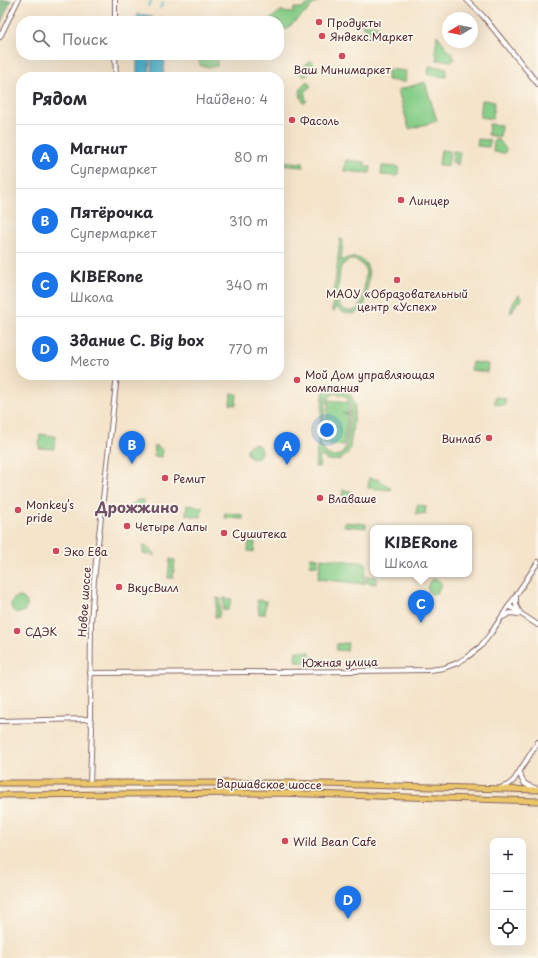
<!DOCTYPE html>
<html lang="ru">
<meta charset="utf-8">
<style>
body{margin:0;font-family:"Playpen Sans",sans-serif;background:#f2f2f3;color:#2b2b33}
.controls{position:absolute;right:12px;bottom:12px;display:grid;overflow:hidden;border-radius:8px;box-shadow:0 4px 16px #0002}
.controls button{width:36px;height:36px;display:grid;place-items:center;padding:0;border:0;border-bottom:1px solid #e1e1e2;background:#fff;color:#2b2b33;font:20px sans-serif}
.compass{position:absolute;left:442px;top:12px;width:36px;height:36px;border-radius:50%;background:#fff;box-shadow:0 4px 16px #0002;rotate:260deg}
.you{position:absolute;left:327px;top:430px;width:14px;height:14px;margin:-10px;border:3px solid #fff;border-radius:50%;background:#1a73e8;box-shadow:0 0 0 6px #1a73e833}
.badge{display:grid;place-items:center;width:26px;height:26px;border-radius:50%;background:#1a73e8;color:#fff;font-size:13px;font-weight:700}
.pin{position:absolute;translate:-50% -33px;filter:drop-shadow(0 1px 2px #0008)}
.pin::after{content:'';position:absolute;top:21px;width:14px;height:12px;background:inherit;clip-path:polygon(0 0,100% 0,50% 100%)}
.popup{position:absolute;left:370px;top:525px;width:102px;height:52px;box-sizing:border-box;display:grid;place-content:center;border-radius:8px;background:#fff;filter:drop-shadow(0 1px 3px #0005);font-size:13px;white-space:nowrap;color:#7c7c81}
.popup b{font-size:15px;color:#2b2b33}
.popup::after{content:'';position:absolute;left:50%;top:100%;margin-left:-8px;border:8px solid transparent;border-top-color:#fff}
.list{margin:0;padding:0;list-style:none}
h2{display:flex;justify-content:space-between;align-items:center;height:52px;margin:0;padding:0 16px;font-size:17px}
h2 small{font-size:13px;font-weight:400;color:#7c7c81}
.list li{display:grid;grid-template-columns:26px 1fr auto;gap:12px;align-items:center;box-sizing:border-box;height:64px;padding:0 16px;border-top:1px solid #e1e1e2}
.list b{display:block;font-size:15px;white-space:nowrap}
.list p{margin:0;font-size:13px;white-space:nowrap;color:#7c7c81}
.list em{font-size:13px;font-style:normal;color:#7c7c81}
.icon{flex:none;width:22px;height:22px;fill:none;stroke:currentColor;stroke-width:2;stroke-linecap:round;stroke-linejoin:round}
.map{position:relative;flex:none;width:538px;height:958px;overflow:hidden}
.search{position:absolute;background:#fff;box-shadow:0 4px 16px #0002;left:16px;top:16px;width:268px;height:44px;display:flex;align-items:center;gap:10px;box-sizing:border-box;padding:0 14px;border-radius:16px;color:#7c7c81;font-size:15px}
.panel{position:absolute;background:#fff;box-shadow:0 4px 16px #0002;left:16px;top:72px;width:268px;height:308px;border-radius:16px}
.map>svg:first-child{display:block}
</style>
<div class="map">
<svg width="538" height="958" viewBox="0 0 538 958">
<rect width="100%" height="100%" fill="#fbf7ec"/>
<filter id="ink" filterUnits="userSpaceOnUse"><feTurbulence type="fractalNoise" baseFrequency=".025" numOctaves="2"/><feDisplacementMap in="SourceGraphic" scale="8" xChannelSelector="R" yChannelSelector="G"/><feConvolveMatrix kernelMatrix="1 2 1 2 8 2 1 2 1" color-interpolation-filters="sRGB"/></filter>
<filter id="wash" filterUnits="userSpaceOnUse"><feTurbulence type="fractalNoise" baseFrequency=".012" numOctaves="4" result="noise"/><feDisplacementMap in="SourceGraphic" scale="16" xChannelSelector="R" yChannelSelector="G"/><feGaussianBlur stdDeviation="0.9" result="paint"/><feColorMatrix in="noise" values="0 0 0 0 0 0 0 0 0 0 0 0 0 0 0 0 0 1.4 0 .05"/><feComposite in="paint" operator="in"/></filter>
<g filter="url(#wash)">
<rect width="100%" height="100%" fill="#f4e4ca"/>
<g fill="#87ce89" stroke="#68765a" fill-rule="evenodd">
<path d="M 311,0 L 319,0 L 309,8 L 310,9 L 279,35 L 279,21 L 268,21 L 282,10 L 283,12 L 293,13 L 294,8 C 302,9 307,7 311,0 Z"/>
<path d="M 362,24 L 379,26 L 378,34 L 374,36 L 370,35 L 368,29 L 362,26 Z"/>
<path d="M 437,35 L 455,59 L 453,61 L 437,60 L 437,54 L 435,53 Z"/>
<path d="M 200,55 L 205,55 L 208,58 L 211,55 L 218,55 L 217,66 L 213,67 L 201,66 L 199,62 Z"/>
<path d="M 311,60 L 316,67 L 304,77 L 299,70 Z"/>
<path d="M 429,66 L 447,68 L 446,77 L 428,75 Z"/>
<path d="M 388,69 L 406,71 L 405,82 L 387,80 Z"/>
<path d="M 307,81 L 311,86 C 305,90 303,95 307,101 L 304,103 C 298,95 299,87 307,81 Z"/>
<path d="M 425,82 L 437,121 L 409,129 L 398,90 Z"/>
<path d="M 482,100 L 494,101 L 493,119 L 480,117 Z"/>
<path d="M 489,124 L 501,125 L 500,137 L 488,135 Z"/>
<path d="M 478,139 L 490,140 L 489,147 L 477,146 Z"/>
<path d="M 494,140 L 499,140 L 506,149 L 505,153 L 493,152 Z"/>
<path d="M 441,150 L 450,151 L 448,166 L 439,165 Z"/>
<path d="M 453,151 L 460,152 L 458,165 L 452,162 Z"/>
<path d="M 346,160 L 365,162 L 365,166 L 371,167 L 370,173 L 344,171 Z"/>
<path d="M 279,161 L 303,163 L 303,167 L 279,165 Z"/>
<path d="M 382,166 L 399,167 L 398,176 L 381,175 Z"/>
<path d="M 340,239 L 343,240 L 341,261 C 350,255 365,256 368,269 C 370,276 368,284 367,291 C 366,296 366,301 364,306 C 358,317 343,316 336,306 L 335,311 L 332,311 ZM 349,260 C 357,259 363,263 366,271 C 364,283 366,313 349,311 C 343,310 339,306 337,301 L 340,269 L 342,265 Z"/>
<path d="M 519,295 L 522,300 L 516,304 L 512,312 L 510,313 L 513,303 Z"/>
<path d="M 472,362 L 488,364 L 487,372 L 471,370 Z"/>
<path d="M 324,389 L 328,389 L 328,392 C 341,385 354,392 355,407 L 350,448 C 345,461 331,465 320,455 L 319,467 L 315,467 ZM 336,393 L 344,395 L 348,398 L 351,405 L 346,447 L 342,454 L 333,457 L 325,453 L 321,445 L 326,403 L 331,395 Z"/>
<path d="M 231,393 L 237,394 L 236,405 L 230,404 Z"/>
<path d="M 495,397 L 505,398 L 505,405 L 495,404 Z"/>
<path d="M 329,400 L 349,402 L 348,414 L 342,413 L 348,414 L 344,446 L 324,444 Z"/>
<path d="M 40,434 L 55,436 L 54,449 L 39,448 Z"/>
<circle cx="254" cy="451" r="7"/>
<path d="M 155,445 L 162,450 L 161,457 L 154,456 Z"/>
<path d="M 369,478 L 377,479 L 391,488 L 390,490 L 368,488 Z"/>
<path d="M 343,490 L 351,491 L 350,499 L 342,501 Z"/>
<path d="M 137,500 L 144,500 L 143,507 L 131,506 Z"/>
<path d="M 187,505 L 202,507 L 201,517 L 186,515 Z"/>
<path d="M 417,505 L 426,506 L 425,514 L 416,514 Z"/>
<path d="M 225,513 L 243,515 L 243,519 L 225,518 Z"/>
<path d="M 345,522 L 366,524 L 366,528 L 344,526 Z"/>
<path d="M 249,541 L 255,542 L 254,552 L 248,551 Z"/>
<path d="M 143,546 L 146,546 L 156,555 L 143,554 Z"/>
<path d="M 311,557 L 318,558 L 317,566 L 310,565 Z"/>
<path d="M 321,558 L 366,563 L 364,584 L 318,579 Z"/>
<path d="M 170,559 L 175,560 L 173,578 L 168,578 Z"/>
<path d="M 367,576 L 376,577 L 376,584 L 366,582 Z"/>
<path d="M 433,579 L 437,579 L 442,584 L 439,588 L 437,594 L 431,594 L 427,588 L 430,581 Z"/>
<circle cx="19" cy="605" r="8"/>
<path d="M 217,598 L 221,599 L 219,617 L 215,617 Z"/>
<path d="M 224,598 L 232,599 L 228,610 L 223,610 Z"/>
<path d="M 257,600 L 266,601 L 265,614 L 259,614 Z"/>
<path d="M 348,643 L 347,651 L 336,650 L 337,644 Z"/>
<path d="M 296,651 L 310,652 L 309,663 L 297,662 L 297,660 L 295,660 Z"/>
</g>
<path fill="#6db175" stroke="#5c6850" d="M 0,0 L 11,0 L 0,26 Z"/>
<g fill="#4fb3ce" stroke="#4c697c">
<path d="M 137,14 L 152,16 L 152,21 L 137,21 Z"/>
<path d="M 137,57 L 150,58 L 149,77 L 137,77 Z"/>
<path d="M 152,58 L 165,60 L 163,77 L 151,77 Z"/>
</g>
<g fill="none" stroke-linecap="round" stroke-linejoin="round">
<g stroke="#4fb3ce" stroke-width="1.5">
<path d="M 148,6 L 152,0"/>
<path d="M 160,8 L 163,3"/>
</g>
</g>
</g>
<g filter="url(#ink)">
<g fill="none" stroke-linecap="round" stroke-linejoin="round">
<defs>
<g id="minor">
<path d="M 467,0 L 483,16 L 538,84"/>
<path d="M 115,21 L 115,0"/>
<path d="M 0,37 L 18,0"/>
<path d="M 115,55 L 116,77"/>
<path d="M 516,597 L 516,605 L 520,613"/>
<path d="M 509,606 L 538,625"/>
<path d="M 503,617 L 510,613 L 519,614"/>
<path d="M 90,673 L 277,672 L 430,670 L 444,668 L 457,663 L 467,657 L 480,647 L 491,633 L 538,562"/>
<path d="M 0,721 L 90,719"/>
<path d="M 520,772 C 522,785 526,785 538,789"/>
<path d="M 90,783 L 92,727 L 90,719 L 91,623 L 94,579 L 117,375"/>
<path d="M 500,788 L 508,785 L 514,780 L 538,742"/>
</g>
<g id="major">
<path d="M 0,783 L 286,783 L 538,790"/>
<path d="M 0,795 L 276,793 L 538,801"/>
</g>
</defs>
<use href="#minor" stroke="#866463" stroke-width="6"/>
<use href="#major" stroke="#866463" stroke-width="7"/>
<use href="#minor" stroke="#fff" stroke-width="4"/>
<use href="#major" stroke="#ebc669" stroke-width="5"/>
</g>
</g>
<g fill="#d1495b" stroke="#fbf7ec" stroke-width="1.5">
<circle cx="319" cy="22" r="4"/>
<circle cx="322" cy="36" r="4"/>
<circle cx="342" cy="56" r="4"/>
<circle cx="292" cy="120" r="4"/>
<circle cx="401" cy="200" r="4"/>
<circle cx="397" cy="280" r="4"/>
<circle cx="297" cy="380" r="4"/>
<circle cx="489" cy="438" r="4"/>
<circle cx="165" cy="478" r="4"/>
<circle cx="320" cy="498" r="4"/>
<circle cx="18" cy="510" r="4"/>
<circle cx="127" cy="526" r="4"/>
<circle cx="224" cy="533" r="4"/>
<circle cx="56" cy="551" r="4"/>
<circle cx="119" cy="587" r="4"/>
<circle cx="17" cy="631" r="4"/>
<circle cx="285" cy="841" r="4"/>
</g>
<g text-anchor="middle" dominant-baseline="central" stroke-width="3.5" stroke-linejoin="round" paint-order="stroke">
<g font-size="11" fill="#4a1f2b" stroke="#fbf7ec" text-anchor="start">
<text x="327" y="22">Продукты</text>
<text x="330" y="36">Яндекс.Маркет</text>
<text x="342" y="69" text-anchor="middle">Ваш Минимаркет</text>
<text x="300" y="120">Фасоль</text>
<text x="409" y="200">Линцер</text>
<text x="397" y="293" text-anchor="middle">МАОУ «Образовательный<tspan x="397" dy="13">центр «Успех»</tspan></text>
<text x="305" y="374">Мой Дом управляющая<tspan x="305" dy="13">компания</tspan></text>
<text x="481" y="438" text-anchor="end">Винлаб</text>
<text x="173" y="478">Ремит</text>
<text x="328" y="498">Влаваше</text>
<text x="26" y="504">Monkey’s<tspan x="26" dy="13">pride</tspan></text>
<text x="135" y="526">Четыре Лапы</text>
<text x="232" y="533">Сушитека</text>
<text x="64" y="551">Эко Ева</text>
<text x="127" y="587">ВкусВилл</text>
<text x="25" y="631">СДЭК</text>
<text x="293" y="841">Wild Bean Cafe</text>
</g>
<g font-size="11" fill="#4a1f2b" stroke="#fbf7ec">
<text transform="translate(84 602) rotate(-86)">Новое шоссе</text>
<text transform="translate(340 662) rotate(-1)">Южная улица</text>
<text transform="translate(269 784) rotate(1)">Варшавское шоссе</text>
</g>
<g font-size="15" font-weight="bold" fill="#705067" stroke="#fbf7ec">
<text x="137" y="506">Дрожжино</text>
</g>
</g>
</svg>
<div class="controls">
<button>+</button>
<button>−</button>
<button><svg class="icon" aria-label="locate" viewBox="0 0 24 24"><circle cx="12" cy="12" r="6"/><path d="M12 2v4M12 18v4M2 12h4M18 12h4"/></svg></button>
</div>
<svg class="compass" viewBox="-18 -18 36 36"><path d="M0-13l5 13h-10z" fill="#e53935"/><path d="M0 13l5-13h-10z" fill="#7c7c81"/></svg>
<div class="you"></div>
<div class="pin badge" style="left:287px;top:465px">A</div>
<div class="pin badge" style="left:132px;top:464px">B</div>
<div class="pin badge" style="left:421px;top:623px">C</div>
<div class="popup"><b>KIBERone</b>Школа</div>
<div class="pin badge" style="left:348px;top:919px">D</div>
<div class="search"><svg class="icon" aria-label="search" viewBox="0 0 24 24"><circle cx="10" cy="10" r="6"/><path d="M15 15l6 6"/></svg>Поиск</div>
<section class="panel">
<h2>Рядом<small>Найдено: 4</small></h2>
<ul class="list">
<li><span class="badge">A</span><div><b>Магнит</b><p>Супермаркет</p></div><em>80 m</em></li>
<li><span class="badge">B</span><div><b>Пятёрочка</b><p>Супермаркет</p></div><em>310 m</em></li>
<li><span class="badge">C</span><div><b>KIBERone</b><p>Школа</p></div><em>340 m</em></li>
<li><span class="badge">D</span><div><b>Здание C. Big box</b><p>Место</p></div><em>770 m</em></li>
</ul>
</section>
</div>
